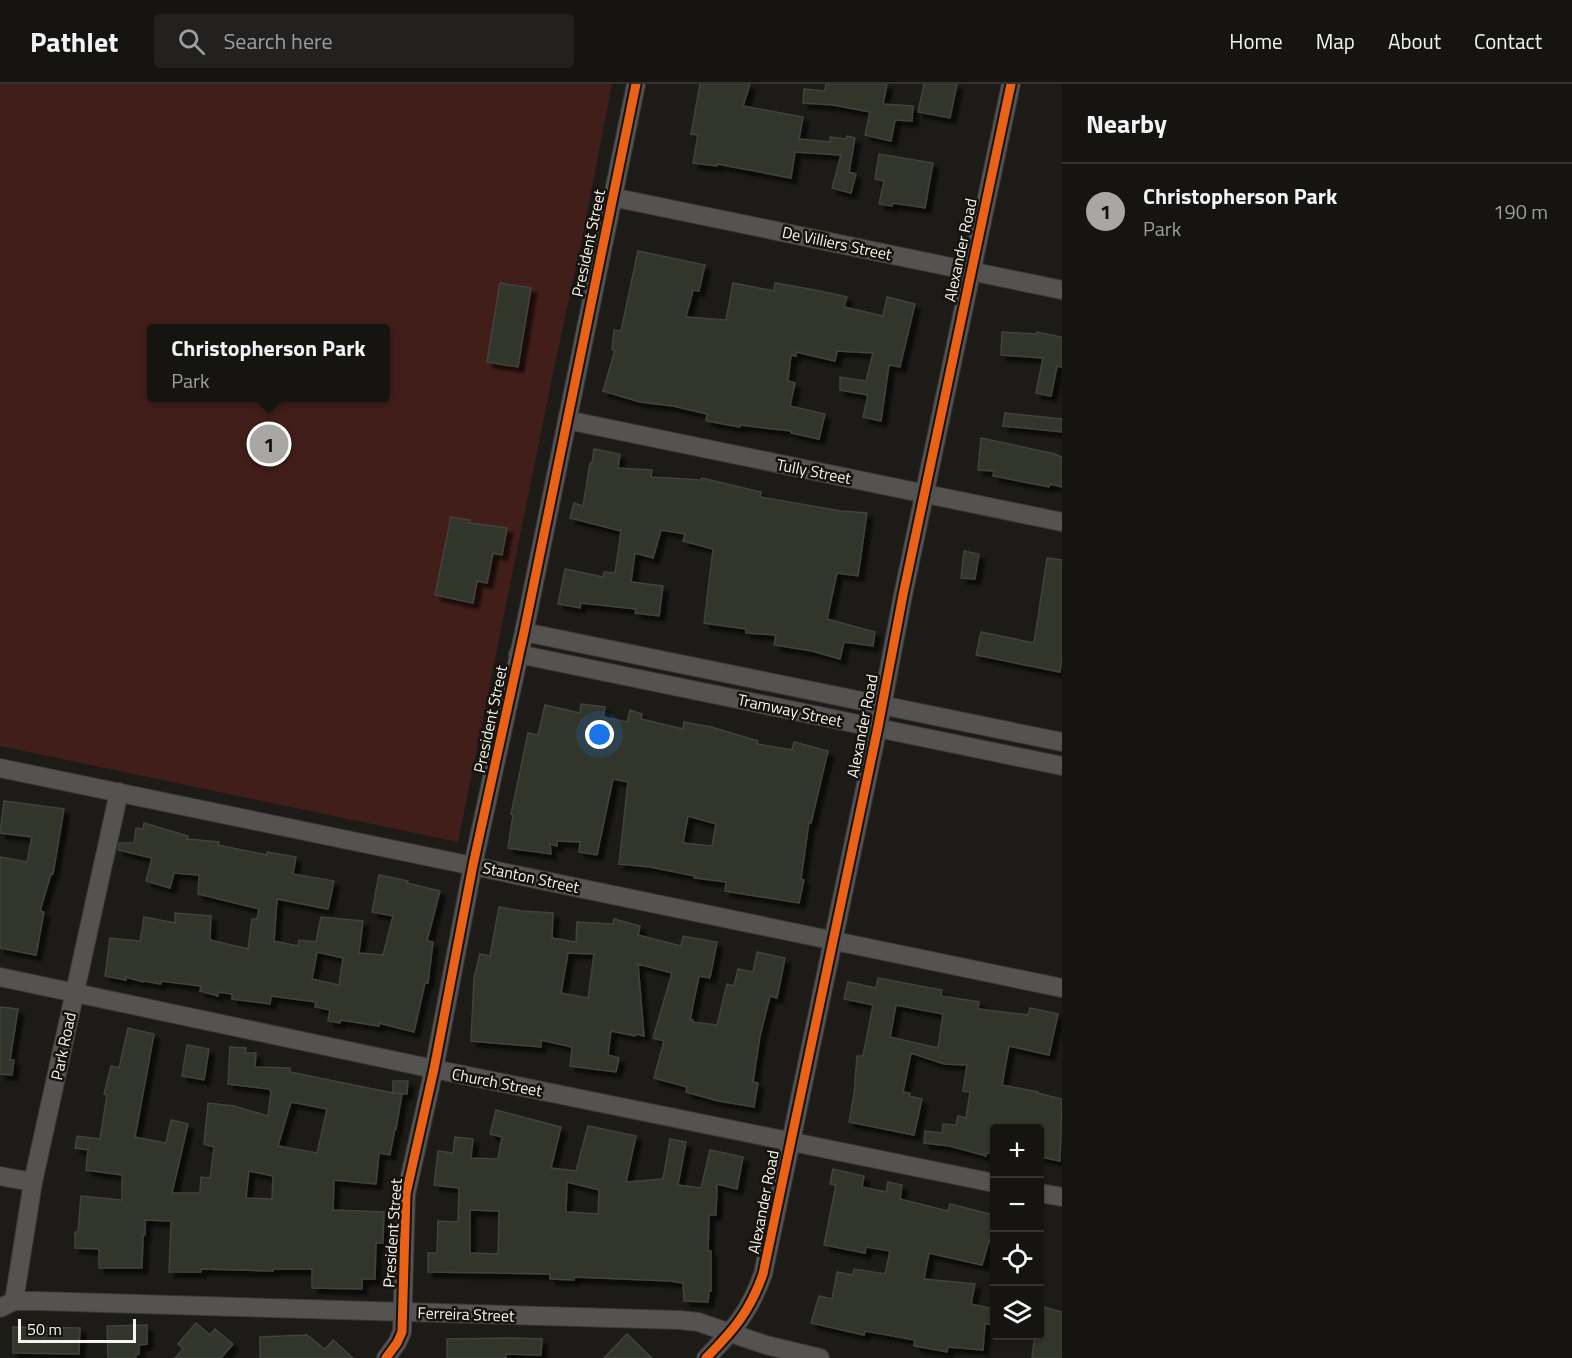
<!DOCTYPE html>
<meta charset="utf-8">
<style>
body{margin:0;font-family:"Titillium Web",sans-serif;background:#22211f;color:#f1f3f6}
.controls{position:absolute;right:18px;bottom:18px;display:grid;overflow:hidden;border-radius:6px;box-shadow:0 2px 4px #0004}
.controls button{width:54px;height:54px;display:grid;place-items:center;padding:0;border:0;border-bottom:2px solid #343331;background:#151411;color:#f1f3f6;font:30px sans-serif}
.scale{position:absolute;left:18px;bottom:15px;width:118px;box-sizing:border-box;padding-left:6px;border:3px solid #f4f3ee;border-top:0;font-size:16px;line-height:21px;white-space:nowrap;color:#f4f3ee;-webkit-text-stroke:4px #15130c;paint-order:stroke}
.you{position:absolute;left:600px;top:651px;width:21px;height:21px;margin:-15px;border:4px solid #fff;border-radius:50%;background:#1a73e8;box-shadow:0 0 0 9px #1a73e833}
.badge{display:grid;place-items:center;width:39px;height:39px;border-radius:50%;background:#a8a7a3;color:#111;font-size:20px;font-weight:700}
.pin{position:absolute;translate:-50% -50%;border:3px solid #fff;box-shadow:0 2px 6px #0006}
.popup{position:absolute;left:147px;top:240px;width:243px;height:78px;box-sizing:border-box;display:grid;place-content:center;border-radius:6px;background:#151411;filter:drop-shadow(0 2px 4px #0005);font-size:20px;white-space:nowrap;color:#9d9e9f}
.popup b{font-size:22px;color:#f1f3f6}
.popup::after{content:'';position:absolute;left:50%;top:100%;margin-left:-12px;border:12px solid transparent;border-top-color:#151411}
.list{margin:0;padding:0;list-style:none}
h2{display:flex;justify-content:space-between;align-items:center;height:78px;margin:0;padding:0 24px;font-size:26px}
h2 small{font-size:20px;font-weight:400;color:#9d9e9f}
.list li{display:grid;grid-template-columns:39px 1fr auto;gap:18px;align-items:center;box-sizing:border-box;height:96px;padding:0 24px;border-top:2px solid #343331}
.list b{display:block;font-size:22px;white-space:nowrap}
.list p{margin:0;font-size:20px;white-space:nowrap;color:#9d9e9f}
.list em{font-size:20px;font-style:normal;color:#9d9e9f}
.icon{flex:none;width:33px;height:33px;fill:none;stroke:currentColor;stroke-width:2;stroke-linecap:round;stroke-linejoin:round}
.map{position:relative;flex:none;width:1062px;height:1274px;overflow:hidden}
header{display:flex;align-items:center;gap:36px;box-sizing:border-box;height:84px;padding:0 30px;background:#151411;border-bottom:2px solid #343331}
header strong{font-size:28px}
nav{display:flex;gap:33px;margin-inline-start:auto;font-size:21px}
.search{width:420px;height:54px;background:#22211f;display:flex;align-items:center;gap:15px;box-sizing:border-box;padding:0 21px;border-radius:6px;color:#9d9e9f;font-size:22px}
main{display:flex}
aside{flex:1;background:#151411}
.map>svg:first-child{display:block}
</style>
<header>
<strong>Pathlet</strong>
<div class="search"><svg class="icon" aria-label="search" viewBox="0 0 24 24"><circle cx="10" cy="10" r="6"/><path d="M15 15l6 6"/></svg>Search here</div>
<nav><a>Home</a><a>Map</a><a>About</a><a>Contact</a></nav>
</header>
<main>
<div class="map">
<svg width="1062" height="1274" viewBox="0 0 1062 1274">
<defs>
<filter id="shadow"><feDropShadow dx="5.5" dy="5.5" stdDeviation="1.5" flood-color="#0009"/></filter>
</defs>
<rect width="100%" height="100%" fill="#1c1b17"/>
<path fill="#421e1a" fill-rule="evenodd" d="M 0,0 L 612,0 L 583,150 L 551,299 L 458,758 L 0,662 ZM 152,244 L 386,244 L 386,314 L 152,314 Z"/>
<g fill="#33342a" stroke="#42423f" stroke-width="1.5" fill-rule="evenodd" filter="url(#shadow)">
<path d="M 700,0 L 750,0 L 743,22 L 803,33 L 799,55 L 830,58 L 830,53 L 846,55 L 847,52 L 855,54 L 849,88 L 856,90 L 851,109 L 832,104 L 841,71 L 795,68 L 791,94 L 717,80 L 717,82 L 693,79 L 698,51 L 691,50 Z"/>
<path d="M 826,0 L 887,0 L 883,20 L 913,22 L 912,37 L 895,36 L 891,57 L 865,51 L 870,28 L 833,21 L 803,19 L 804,5 L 825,7 Z"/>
<path d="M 924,0 L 957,0 L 950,34 L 918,28 Z"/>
<path d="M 879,70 L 933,79 L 925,124 L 893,119 L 892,122 L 879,120 L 884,97 L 875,95 Z"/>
<path d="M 638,167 L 705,181 L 699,207 L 693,206 L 686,233 L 726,236 L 733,199 L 774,207 L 775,199 L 820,207 L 847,213 L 844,223 L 883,232 L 887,213 L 915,220 L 900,283 L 889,281 L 881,337 L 863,333 L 868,311 L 840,306 L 840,293 L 866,297 L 873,269 L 837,267 L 835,277 L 796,268 L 796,272 L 791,271 L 788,297 L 795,299 L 790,322 L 825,330 L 819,355 L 791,349 L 791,347 L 740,341 L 740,343 L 706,337 L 707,330 L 673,322 L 640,318 L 603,307 L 615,266 L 612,266 L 614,246 L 621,247 Z"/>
<path d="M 500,199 L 531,204 L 518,283 L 487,278 Z"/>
<path d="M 1002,248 L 1036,250 L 1037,248 L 1062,253 L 1062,283 L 1057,282 L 1051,312 L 1036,309 L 1043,274 L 1001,271 Z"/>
<path d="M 1005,329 L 1062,335 L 1062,348 L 1003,342 Z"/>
<path d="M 981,354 L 1056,370 L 1056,371 L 1062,373 L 1062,403 L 1050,400 L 1049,403 L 993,392 L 994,387 L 978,386 Z"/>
<path d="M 594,365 L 620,370 L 618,384 L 652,386 L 651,393 L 701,396 L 702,394 L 761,408 L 760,413 L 841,427 L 867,429 L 858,492 L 837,489 L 827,535 L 875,548 L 873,562 L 844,558 L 840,575 L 812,567 L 774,561 L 776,551 L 746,549 L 746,545 L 704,539 L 713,465 L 683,457 L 685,450 L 661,446 L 653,474 L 635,469 L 631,498 L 663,502 L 659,532 L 635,529 L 636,525 L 581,519 L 580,524 L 558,520 L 565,485 L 603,493 L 604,488 L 615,489 L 621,447 L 570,434 L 574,419 L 583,422 L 590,379 L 592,379 Z"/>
<path d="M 451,433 L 470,436 L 469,439 L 507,444 L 502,471 L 493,469 L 487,499 L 477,497 L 473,519 L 435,511 Z"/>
<path d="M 964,467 L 979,470 L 975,495 L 961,494 Z"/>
<path d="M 1047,474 L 1062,476 L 1062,573 L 1060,588 L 976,571 L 981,548 L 1034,559 Z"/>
<path d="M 581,620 L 605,623 L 603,633 L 627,638 L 630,626 L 642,630 L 641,635 L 683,645 L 684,638 L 711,643 L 758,657 L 757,660 L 792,666 L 794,658 L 828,667 L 811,739 L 809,738 L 801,795 L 804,796 L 799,819 L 725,807 L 726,798 L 694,794 L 695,792 L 650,783 L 619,780 L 628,698 L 613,695 L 597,771 L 579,768 L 580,758 L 557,757 L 557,762 L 550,760 L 551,770 L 508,764 L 513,731 L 511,730 L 528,649 L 538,651 L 545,621 L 580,629 ZM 688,732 L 716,740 L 712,762 L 683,759 Z"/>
<path d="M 4,717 L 64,725 L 53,790 L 51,790 L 40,827 L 44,828 L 36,871 L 0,864 L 0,773 L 27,778 L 32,753 L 0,749 Z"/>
<path d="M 144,739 L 188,752 L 187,755 L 219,758 L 218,761 L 267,771 L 267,768 L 296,773 L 293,790 L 334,797 L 328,825 L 277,815 L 274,857 L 298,862 L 299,856 L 316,858 L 321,833 L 363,837 L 359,869 L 383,871 L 393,832 L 372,828 L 379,791 L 408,797 L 407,799 L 440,807 L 427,857 L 433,858 L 428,899 L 425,899 L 414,948 L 379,939 L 379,942 L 341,936 L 340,939 L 328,937 L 330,926 L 315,923 L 316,918 L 271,912 L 270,920 L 232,915 L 232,910 L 218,908 L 218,912 L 200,907 L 201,902 L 161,897 L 161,900 L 144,897 L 143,898 L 126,893 L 126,896 L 105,892 L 110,854 L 140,857 L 144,833 L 175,839 L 175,829 L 211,832 L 210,856 L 248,865 L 252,835 L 257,835 L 259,825 L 198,810 L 199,791 L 174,789 L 170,804 L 146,797 L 152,774 L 118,766 L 119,759 L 134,759 L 136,744 L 143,745 ZM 317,868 L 343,874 L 339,901 L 312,895 Z"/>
<path d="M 499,823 L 522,827 L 553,829 L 552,854 L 576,858 L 577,838 L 613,840 L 614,835 L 640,842 L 638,851 L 681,862 L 683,852 L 717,858 L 710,894 L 699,892 L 690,936 L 693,936 L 692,938 L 717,941 L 727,900 L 734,902 L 738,885 L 753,888 L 757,868 L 785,874 L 777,914 L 770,912 L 760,952 L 753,998 L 758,999 L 754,1023 L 718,1017 L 686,1008 L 687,1003 L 654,994 L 664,957 L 653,954 L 672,889 L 638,880 L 644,952 L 636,950 L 635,952 L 611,947 L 608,971 L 619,974 L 616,988 L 570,982 L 572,963 L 541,956 L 541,963 L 471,957 L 474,894 L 480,870 L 490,872 ZM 568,869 L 594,870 L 588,914 L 561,909 Z"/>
<path d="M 878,894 L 942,906 L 941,912 L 979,918 L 978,925 L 1028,931 L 1030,924 L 1058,930 L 1049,971 L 1009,962 L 1002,1001 L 1038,1008 L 1037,1009 L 1062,1015 L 1060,1077 L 1040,1073 L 1042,1048 L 1040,1048 L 1040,1044 L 994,1044 L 994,1070 L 986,1069 L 986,1072 L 950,1062 L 924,1059 L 925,1047 L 942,1049 L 943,1040 L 956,1041 L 958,1032 L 966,1034 L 970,1008 L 963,1007 L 967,981 L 944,980 L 911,969 L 903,1008 L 910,1009 L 909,1012 L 922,1015 L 914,1051 L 849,1038 L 854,1011 L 857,972 L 863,972 L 873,921 L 844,915 L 848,898 L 876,904 ZM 896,921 L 943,930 L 938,964 L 890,953 Z"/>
<path d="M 0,923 L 18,925 L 10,976 L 14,976 L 12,991 L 0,990 Z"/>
<path d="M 128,944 L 154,950 L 135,1053 L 166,1059 L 171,1036 L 188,1040 L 172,1109 L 200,1109 L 201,1093 L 210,1094 L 214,1063 L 204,1060 L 208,1019 L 234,1022 L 268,1032 L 271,1008 L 269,1005 L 228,1000 L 230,963 L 246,964 L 245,969 L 256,969 L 255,983 L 290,984 L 290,988 L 393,1009 L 393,997 L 408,997 L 407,1010 L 393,1009 L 402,1010 L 396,1045 L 395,1044 L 390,1071 L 379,1069 L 376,1100 L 334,1096 L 333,1126 L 384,1128 L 383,1159 L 376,1159 L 375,1195 L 362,1195 L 362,1205 L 312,1204 L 312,1185 L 273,1185 L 273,1187 L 201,1185 L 201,1188 L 169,1188 L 171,1137 L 145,1136 L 145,1151 L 143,1151 L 142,1184 L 99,1184 L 99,1165 L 75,1164 L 75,1148 L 78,1148 L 81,1112 L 122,1116 L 122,1091 L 86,1086 L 88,1066 L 75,1064 L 77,1052 L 100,1055 L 107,1011 L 104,1010 L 111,982 L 119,984 ZM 291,1018 L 327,1025 L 317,1069 L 278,1062 ZM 249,1087 L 273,1092 L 272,1115 L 246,1114 Z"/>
<path d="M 187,961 L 209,965 L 204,996 L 182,992 Z"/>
<path d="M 496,1026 L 561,1043 L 551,1084 L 576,1087 L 588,1042 L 636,1052 L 626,1098 L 663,1095 L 670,1055 L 686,1058 L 678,1101 L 701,1104 L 710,1066 L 743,1073 L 737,1105 L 717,1100 L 716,1131 L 709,1131 L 708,1167 L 711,1167 L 711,1207 L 709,1207 L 708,1218 L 684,1217 L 683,1199 L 670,1197 L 574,1193 L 574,1196 L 550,1195 L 550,1190 L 428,1188 L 428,1169 L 437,1169 L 438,1137 L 458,1138 L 459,1104 L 434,1101 L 438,1067 L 453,1069 L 455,1053 L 473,1055 L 471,1074 L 498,1075 L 502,1053 L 490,1050 ZM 567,1098 L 599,1106 L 598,1130 L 566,1128 ZM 470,1126 L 499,1127 L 498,1170 L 470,1169 Z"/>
<path d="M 833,1085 L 864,1092 L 862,1103 L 886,1108 L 888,1098 L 902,1101 L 900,1115 L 948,1127 L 950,1120 L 994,1131 L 994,1155 L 990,1154 L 982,1181 L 929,1169 L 924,1195 L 975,1200 L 971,1220 L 994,1225 L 994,1242 L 985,1239 L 983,1266 L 948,1263 L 947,1268 L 914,1262 L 915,1256 L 865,1247 L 864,1251 L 811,1239 L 819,1212 L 832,1215 L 837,1188 L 853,1191 L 854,1185 L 885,1190 L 890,1167 L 866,1163 L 865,1169 L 824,1161 L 836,1101 L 830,1100 Z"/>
<path d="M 1040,1222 L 1062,1228 L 1062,1274 L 1032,1274 L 1035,1251 L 1040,1251 Z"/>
<path d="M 196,1239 L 210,1251 L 215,1245 L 233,1260 L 221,1274 L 175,1274 L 183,1265 L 178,1260 Z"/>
<path d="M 147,1241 L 147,1260 L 139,1261 L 139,1270 L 136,1271 L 136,1274 L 108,1274 L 107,1242 Z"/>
<path d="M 13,1243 L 80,1244 L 79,1270 L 13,1269 Z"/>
<path d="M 627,1250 L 652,1274 L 604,1274 Z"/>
<path d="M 307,1251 L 325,1265 L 333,1256 L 353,1274 L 260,1274 L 260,1253 Z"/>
<path d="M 513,1254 L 542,1255 L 541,1271 L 506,1270 L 506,1274 L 447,1274 L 447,1255 Z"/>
</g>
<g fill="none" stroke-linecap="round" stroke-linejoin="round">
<defs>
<g id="minor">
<path d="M 612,113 L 1062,206"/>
<path d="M 567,336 L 1062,438"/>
<path d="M 524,548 L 1062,658"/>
<path d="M 518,570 L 1062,682"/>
<path d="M 0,684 L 1062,904"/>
<path d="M 0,893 L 434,985 L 994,1099"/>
<path d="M 0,1092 L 33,1098"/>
<path d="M 1040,1109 L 1062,1113"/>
<path d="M 14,1217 L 33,1098 L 119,708"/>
<path d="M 0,1224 L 14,1217 L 37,1217 L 680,1236 L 698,1238 L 766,1261 L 820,1274"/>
<path d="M 386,1274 L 397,1259 L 402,1248 L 406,1110 L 434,985 L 473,781 L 524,548 L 636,0"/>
<path d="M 706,1274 C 734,1246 750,1227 763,1190 L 878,643 L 903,511 L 1011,0"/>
</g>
</defs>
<use href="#minor" stroke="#393836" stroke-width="20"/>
<use href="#minor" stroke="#545351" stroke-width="18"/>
<defs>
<g id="cycleway">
<path d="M 386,1274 L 397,1259 L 402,1248 L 406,1110 L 434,985 L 473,781 L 524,548 L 636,0"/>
<path d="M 706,1274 C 734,1246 750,1227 763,1190 L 878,643 L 903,511 L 1011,0"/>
</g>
</defs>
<use href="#cycleway" stroke="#15130c" stroke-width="13"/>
<use href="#cycleway" stroke="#ea6118" stroke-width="9"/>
</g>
<g text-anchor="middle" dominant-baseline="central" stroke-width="5" stroke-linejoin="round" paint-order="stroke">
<g font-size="16" fill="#f4f3ee" stroke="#15130c">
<text transform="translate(588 159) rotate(-78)">President Street</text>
<text transform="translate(837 159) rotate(12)">De Villiers Street</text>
<text transform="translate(960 166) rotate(-78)">Alexander Road</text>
<text transform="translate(814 387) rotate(11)">Tully Street</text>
<text transform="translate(790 626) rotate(12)">Tramway Street</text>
<text transform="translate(490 635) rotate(-78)">President Street</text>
<text transform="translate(862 642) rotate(-79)">Alexander Road</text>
<text transform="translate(531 793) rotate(12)">Stanton Street</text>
<text transform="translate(63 962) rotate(-78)">Park Road</text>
<text transform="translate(497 998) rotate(11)">Church Street</text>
<text transform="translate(763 1118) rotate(-79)">Alexander Road</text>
<text transform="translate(392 1149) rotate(-86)">President Street</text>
<text transform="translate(466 1230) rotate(2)">Ferreira Street</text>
</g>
</g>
</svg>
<div class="controls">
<button>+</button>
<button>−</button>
<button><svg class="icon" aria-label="locate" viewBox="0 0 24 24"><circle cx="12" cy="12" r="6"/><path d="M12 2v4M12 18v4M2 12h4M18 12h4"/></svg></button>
<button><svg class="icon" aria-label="layers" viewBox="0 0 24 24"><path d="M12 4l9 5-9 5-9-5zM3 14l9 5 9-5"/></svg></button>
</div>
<div class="scale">50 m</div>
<div class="you"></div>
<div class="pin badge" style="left:269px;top:360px">1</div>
<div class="popup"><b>Christopherson Park</b>Park</div>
</div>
<aside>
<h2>Nearby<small></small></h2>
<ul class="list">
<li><span class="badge">1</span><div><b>Christopherson Park</b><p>Park</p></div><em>190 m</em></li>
</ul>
</aside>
</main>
